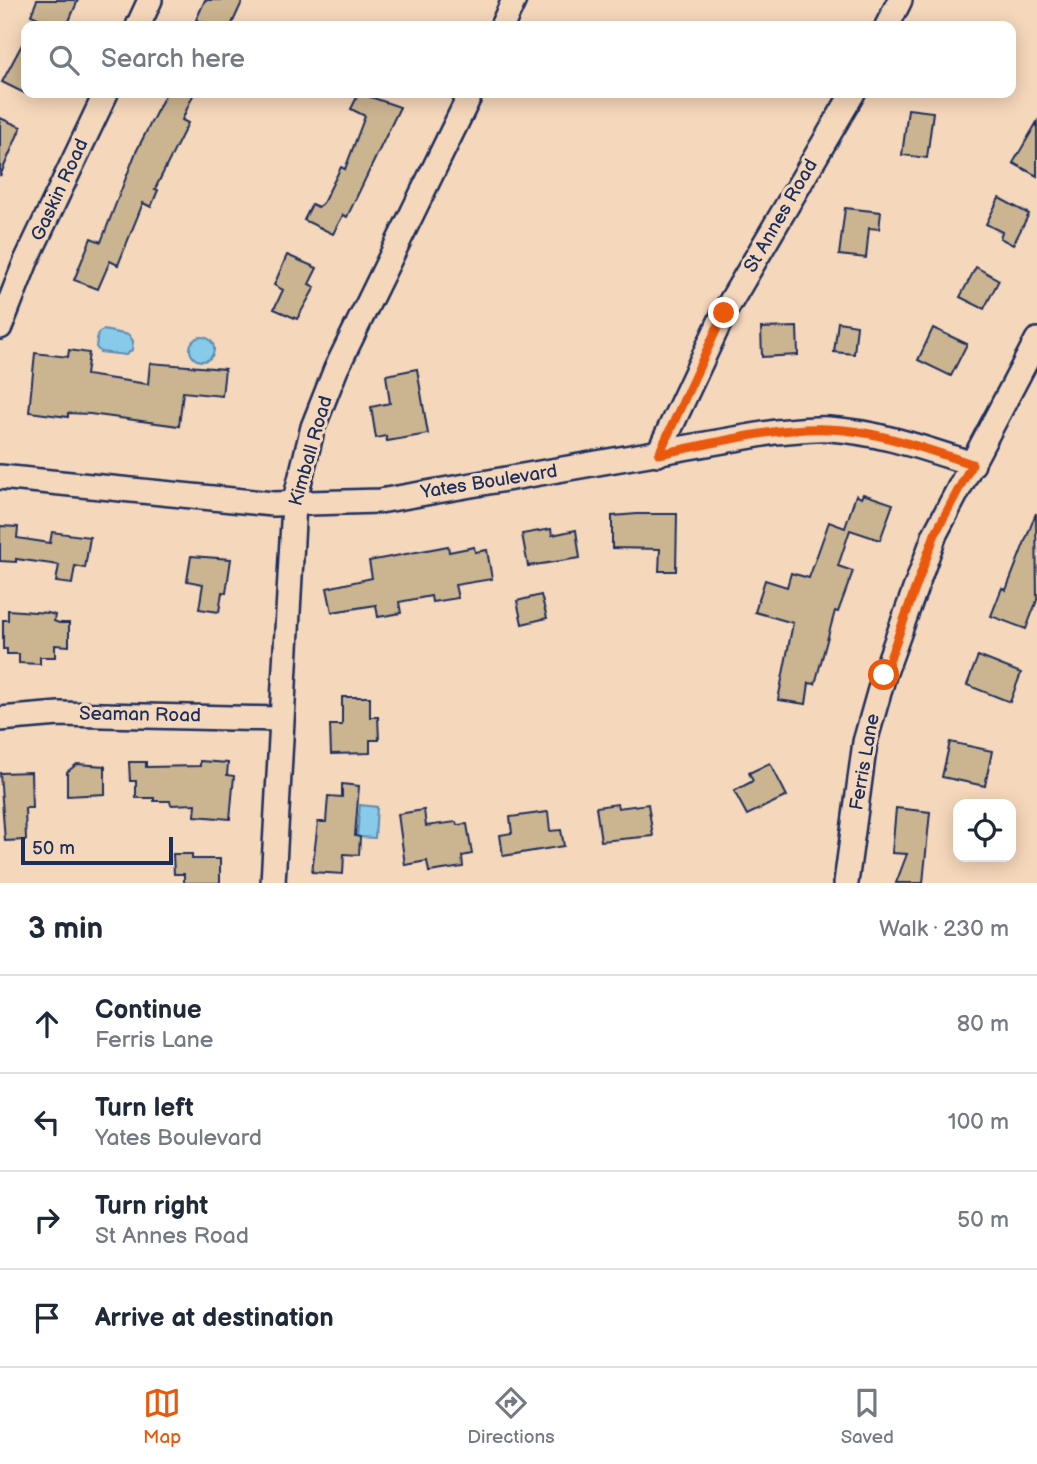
<!DOCTYPE html>
<meta charset="utf-8">
<style>
body{margin:0;font-family:"Balsamiq Sans",sans-serif;background:#f2f2f3;color:#1f2937}
.controls{position:absolute;right:21px;bottom:21px;display:grid;overflow:hidden;border-radius:14px;box-shadow:0 4px 18px #0003}
.controls button{width:63px;height:63px;display:grid;place-items:center;padding:0;border:0;border-bottom:2px solid #e0e1e3;background:#fff;color:#1f2937;font:35px sans-serif}
.scale{position:absolute;left:21px;bottom:18px;width:152px;box-sizing:border-box;padding-left:7px;border:4px solid #1b2f5e;border-top:0;font-size:19px;line-height:24px;white-space:nowrap;color:#1b2f5e;-webkit-text-stroke:5px #f5d7bb;paint-order:stroke}
.stop{position:absolute;width:21px;height:21px;margin:-16px;border:5px solid #ea580c;border-radius:50%;background:#fff}
.stop.end{background:#ea580c;border-color:#fff;box-shadow:0 2px 7px #0008}
.list{margin:0;padding:0;list-style:none}
h2{display:flex;justify-content:space-between;align-items:center;height:91px;margin:0;padding:0 28px;font-size:30px}
h2 small{font-size:23px;font-weight:400;color:#747a83}
.list li{display:grid;grid-template-columns:46px 1fr auto;gap:21px;align-items:center;box-sizing:border-box;height:98px;padding:0 28px;border-top:2px solid #e0e1e3}
.list b{display:block;font-size:26px;white-space:nowrap}
.list p{margin:0;font-size:23px;white-space:nowrap;color:#747a83}
.list em{font-size:23px;font-style:normal;color:#747a83}
.icon{flex:none;width:38px;height:38px;fill:none;stroke:currentColor;stroke-width:2;stroke-linecap:round;stroke-linejoin:round}
.map{position:relative;flex:none;width:1037px;height:883px;overflow:hidden}
.search{position:absolute;background:#fff;box-shadow:0 4px 18px #0003;left:21px;right:21px;top:21px;height:77px;display:flex;align-items:center;gap:18px;box-sizing:border-box;padding:0 24px;border-radius:14px;color:#747a83;font-size:26px}
.sheet{height:483px;background:#fff}
nav{display:flex;justify-content:space-around;align-items:center;box-sizing:border-box;height:98px;border-top:2px solid #e0e1e3;background:#fff;font-size:19px;color:#747a83}
nav a{display:grid;justify-items:center;gap:4px}
nav .on{color:#ea580c}
.map>svg:first-child{display:block}
</style>
<div class="map">
<svg width="1037" height="883" viewBox="0 0 1037 883">
<rect width="100%" height="100%" fill="#f5d7bb"/>
<filter id="ink" filterUnits="userSpaceOnUse"><feTurbulence type="fractalNoise" baseFrequency=".0143" numOctaves="2"/><feDisplacementMap in="SourceGraphic" scale="14" xChannelSelector="R" yChannelSelector="G"/><feConvolveMatrix kernelMatrix="1 2 1 2 8 2 1 2 1" color-interpolation-filters="sRGB"/></filter>
<g filter="url(#ink)">
<g fill="#88cae9" stroke="#5c8cb1" stroke-width="2">
<path d="M 103,330 L 129,335 L 133,341 L 132,350 L 126,355 L 100,352 L 96,347 L 98,333 Z"/>
<circle cx="202" cy="349" r="12"/>
<path d="M 360,805 L 377,807 L 375,838 L 357,837 Z"/>
</g>
<g fill="#cbb490" stroke="#1b2f5e" stroke-width="2">
<path d="M 37,0 L 78,0 L 67,26 L 58,26 L 31,15 Z"/>
<path d="M 205,0 L 243,0 L 231,26 L 212,26 L 196,20 Z"/>
<path d="M 26,37 L 26,94 L 2,82 Z"/>
<path d="M 166,93 L 194,93 L 182,120 L 188,123 L 155,189 L 158,190 L 151,207 L 143,203 L 118,265 L 110,261 L 98,289 L 74,280 L 91,238 L 101,242 L 136,152 Z"/>
<path d="M 359,93 L 400,107 L 347,217 L 343,215 L 333,234 L 304,220 L 312,204 L 318,207 L 323,203 L 341,167 L 345,169 L 365,116 L 351,109 Z"/>
<path d="M 908,109 L 933,112 L 927,158 L 902,155 Z"/>
<path d="M 0,118 L 21,127 L 0,176 Z"/>
<path d="M 1037,122 L 1037,176 L 1013,163 Z"/>
<path d="M 999,198 L 1029,214 L 1013,245 L 1000,238 L 1002,232 L 986,224 Z"/>
<path d="M 845,208 L 881,212 L 879,229 L 869,228 L 866,258 L 839,255 Z"/>
<path d="M 287,255 L 317,268 L 309,284 L 315,287 L 297,319 L 274,309 L 283,290 L 274,285 Z"/>
<path d="M 976,267 L 999,280 L 984,309 L 960,297 Z"/>
<path d="M 838,322 L 857,325 L 854,354 L 834,352 Z"/>
<path d="M 797,327 L 798,355 L 762,357 L 761,328 Z"/>
<path d="M 933,328 L 967,344 L 951,376 L 918,360 Z"/>
<path d="M 69,350 L 89,353 L 86,375 L 148,384 L 150,363 L 225,369 L 222,396 L 183,392 L 179,426 L 90,414 L 68,413 L 68,417 L 29,412 L 35,353 L 68,357 Z"/>
<path d="M 417,369 L 428,434 L 387,441 L 386,436 L 376,438 L 371,407 L 390,403 L 386,375 Z"/>
<path d="M 863,494 L 893,504 L 880,540 L 850,530 L 838,566 L 853,571 L 838,612 L 835,611 L 815,684 L 809,683 L 806,704 L 778,700 L 793,623 L 755,612 L 765,580 L 787,587 L 791,573 L 809,578 L 829,522 L 845,528 L 856,495 L 861,498 Z"/>
<path d="M 1036,513 L 1037,600 L 1026,629 L 991,616 L 1002,588 L 1006,590 Z"/>
<path d="M 637,514 L 677,514 L 676,571 L 659,571 L 660,549 L 612,548 L 612,516 Z"/>
<path d="M 0,526 L 18,527 L 17,538 L 50,543 L 52,532 L 90,537 L 85,568 L 75,566 L 72,584 L 56,582 L 59,565 L 16,559 L 16,562 L 0,561 Z"/>
<path d="M 551,529 L 552,535 L 576,530 L 580,558 L 528,566 L 522,534 Z"/>
<path d="M 448,546 L 449,552 L 474,547 L 475,552 L 487,550 L 492,579 L 455,585 L 458,598 L 432,602 L 431,596 L 399,602 L 401,613 L 378,617 L 376,605 L 332,612 L 327,588 L 372,578 L 369,561 Z"/>
<path d="M 191,556 L 231,559 L 226,593 L 222,592 L 219,612 L 199,609 L 203,584 L 187,581 Z"/>
<path d="M 541,595 L 547,618 L 522,624 L 517,601 Z"/>
<path d="M 8,610 L 48,613 L 55,615 L 54,621 L 59,623 L 69,623 L 69,646 L 55,645 L 55,657 L 40,657 L 40,664 L 19,663 L 19,654 L 7,654 L 7,649 L 3,649 L 3,620 L 8,620 Z"/>
<path d="M 978,656 L 1021,673 L 1010,702 L 967,685 Z"/>
<path d="M 342,697 L 370,697 L 370,717 L 378,717 L 379,740 L 370,740 L 370,753 L 331,754 L 330,725 L 342,725 Z"/>
<path d="M 950,742 L 992,751 L 985,786 L 942,777 Z"/>
<path d="M 200,761 L 228,763 L 227,775 L 234,776 L 230,819 L 195,816 L 196,804 L 171,805 L 170,801 L 154,801 L 154,798 L 136,798 L 136,781 L 130,781 L 129,762 L 146,762 L 146,767 L 200,766 Z"/>
<path d="M 770,763 L 787,796 L 747,815 L 734,791 L 753,781 L 749,773 Z"/>
<path d="M 77,764 L 105,766 L 105,794 L 67,796 L 67,772 Z"/>
<path d="M 31,772 L 32,808 L 25,808 L 26,840 L 5,841 L 0,773 Z"/>
<path d="M 342,784 L 359,786 L 355,836 L 360,837 L 359,855 L 344,854 L 343,874 L 312,872 L 318,822 L 326,822 L 328,796 L 342,797 Z"/>
<path d="M 617,804 L 618,808 L 648,804 L 653,836 L 601,841 L 596,807 Z"/>
<path d="M 896,808 L 930,812 L 923,883 L 896,883 L 907,854 L 892,853 Z"/>
<path d="M 424,810 L 426,826 L 456,822 L 457,825 L 467,824 L 472,854 L 462,856 L 463,867 L 429,872 L 427,861 L 405,865 L 398,814 Z"/>
<path d="M 548,812 L 550,831 L 561,830 L 564,846 L 503,856 L 500,835 L 512,833 L 510,817 Z"/>
<path d="M 173,854 L 192,854 L 192,859 L 220,859 L 220,883 L 184,883 L 184,874 L 174,874 Z"/>
</g>
<g fill="none" stroke-linecap="round" stroke-linejoin="round">
<defs>
<g id="street">
<path d="M 138,26 L 150,0"/>
<path d="M 502,26 L 514,0"/>
<path d="M 887,26 L 900,0"/>
<path d="M 0,327 L 26,261 L 106,93"/>
<path d="M 658,454 L 724,313 L 853,93"/>
<path d="M 0,477 L 273,504 L 380,501 L 775,432 C 793,431 812,428 829,429 C 879,432 926,449 973,464"/>
<path d="M 0,719 L 59,714 L 280,719"/>
<path d="M 273,883 L 294,504 L 313,427 L 336,369 L 471,93"/>
<path d="M 846,883 L 865,742 L 884,675 L 935,534 L 1037,340"/>
</g>
</defs>
<use href="#street" stroke="#1b2f5e" stroke-width="28"/>
<use href="#street" stroke="#f5d7bb" stroke-width="23"/>
</g>
</g>
<g fill="none" stroke-linecap="round" stroke-linejoin="round" filter="url(#ink)">
<path stroke="#ea580c" stroke-width="9" d="M 724,313 L 659,454 C 713,444 771,427 827,429 C 877,430 925,449 972,464 L 935,534 L 884,675"/>
</g>
<g text-anchor="middle" dominant-baseline="central" stroke-width="6" stroke-linejoin="round" paint-order="stroke">
<g font-size="19" fill="#1b2f5e" stroke="#f5d7bb">
<text transform="translate(60 190) rotate(-65)">Gaskin Road</text>
<text transform="translate(781 216) rotate(-60)">St Annes Road</text>
<text transform="translate(311 451) rotate(-74)">Kimball Road</text>
<text transform="translate(489 482) rotate(-9)">Yates Boulevard</text>
<text transform="translate(140 715) rotate(1)">Seaman Road</text>
<text transform="translate(865 762) rotate(-80)">Ferris Lane</text>
</g>
</g>
</svg>
<div class="controls">
<button><svg class="icon" aria-label="locate" viewBox="0 0 24 24"><circle cx="12" cy="12" r="6"/><path d="M12 2v4M12 18v4M2 12h4M18 12h4"/></svg></button>
</div>
<div class="scale">50 m</div>
<div class="stop" style="left:884px;top:675px"></div>
<div class="stop end" style="left:724px;top:313px"></div>
<div class="search"><svg class="icon" aria-label="search" viewBox="0 0 24 24"><circle cx="10" cy="10" r="6"/><path d="M15 15l6 6"/></svg>Search here</div>
</div>
<section class="sheet">
<h2>3 min<small>Walk · 230 m</small></h2>
<ul class="list">
<li><svg class="icon" aria-label="ahead" viewBox="0 0 24 24"><path d="M12 20V5M6 11l6-6 6 6"/></svg><div><b>Continue</b><p>Ferris Lane</p></div><em>80 m</em></li>
<li><svg class="icon" aria-label="left" viewBox="0 0 24 24"><path d="M17 20v-9H6M10 6l-5 5 5 5"/></svg><div><b>Turn left</b><p>Yates Boulevard</p></div><em>100 m</em></li>
<li><svg class="icon" aria-label="right" viewBox="0 0 24 24"><path d="M7 20v-9h11M14 6l5 5-5 5"/></svg><div><b>Turn right</b><p>St Annes Road</p></div><em>50 m</em></li>
<li><svg class="icon" aria-label="arrive" viewBox="0 0 24 24"><path d="M6 21V4h12l-3 4 3 4H6"/></svg><div><b>Arrive at destination</b></div></li>
</ul>
</section>
<nav>
<a class="on"><svg class="icon" aria-label="map" viewBox="0 0 24 24"><path d="M3 6l6-2 6 2 6-2v14l-6 2-6-2-6 2zM9 4v14M15 6v14"/></svg>Map</a>
<a><svg class="icon" aria-label="directions" viewBox="0 0 24 24"><path d="M12 3l9 9-9 9-9-9zM9 14v-3h6M13 9l2 2-2 2"/></svg>Directions</a>
<a><svg class="icon" aria-label="saved" viewBox="0 0 24 24"><path d="M7 4h10v16l-5-4-5 4z"/></svg>Saved</a>
</nav>
